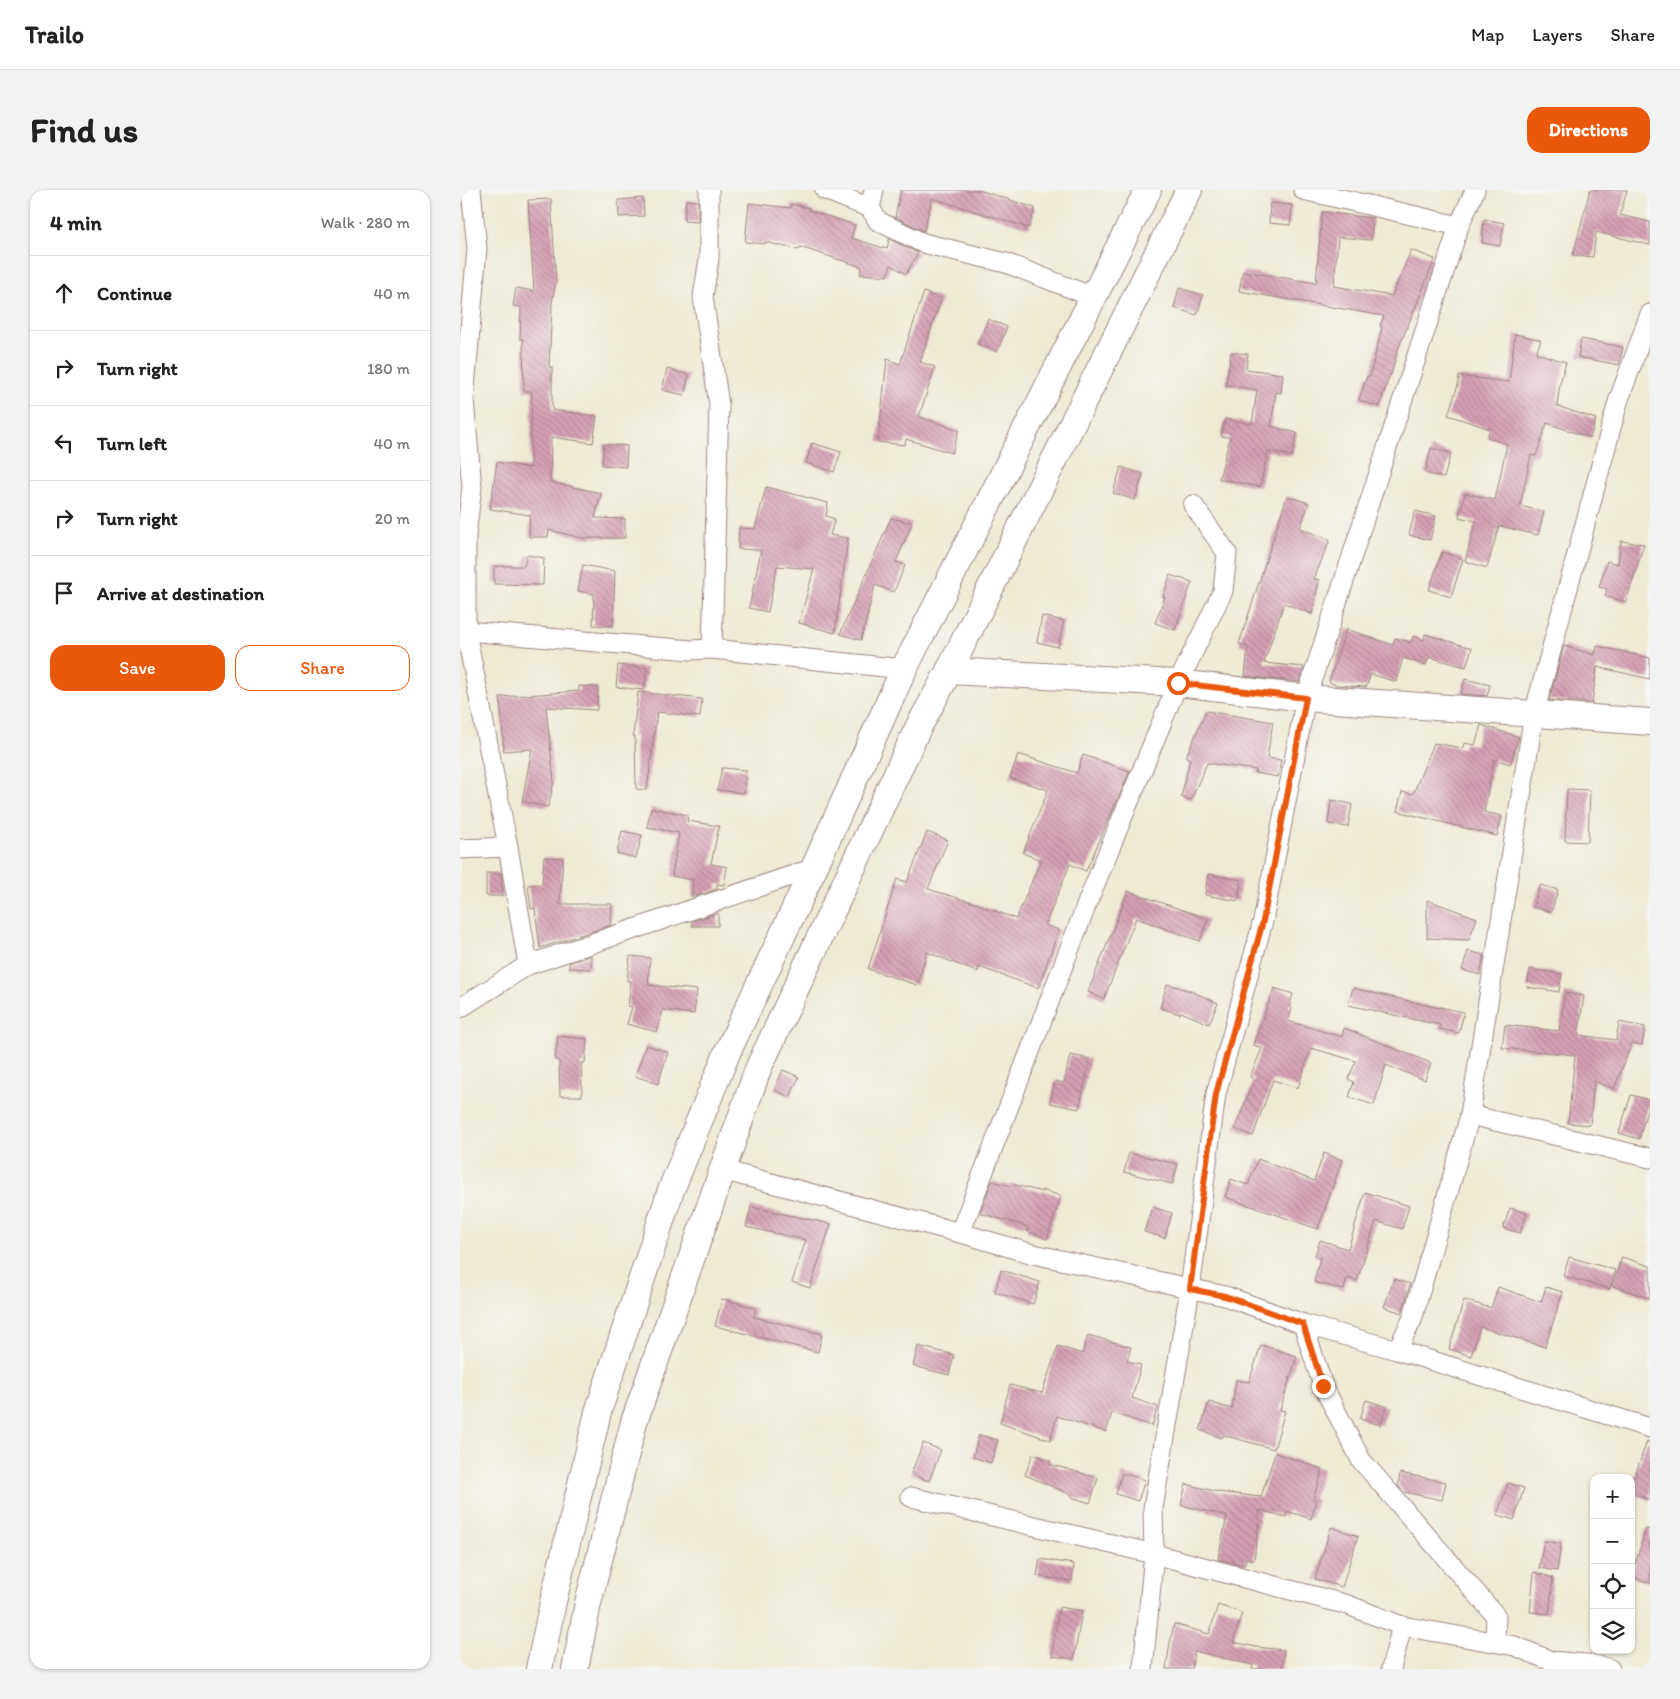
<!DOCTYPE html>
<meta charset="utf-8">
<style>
body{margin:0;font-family:Itim,sans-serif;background:#f2f2f2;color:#222}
.controls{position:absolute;right:15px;bottom:15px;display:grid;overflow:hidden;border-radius:10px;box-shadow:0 1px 4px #0004}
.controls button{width:45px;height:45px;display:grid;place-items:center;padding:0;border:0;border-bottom:1px solid #e0e0e0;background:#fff;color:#222;font:25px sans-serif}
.stop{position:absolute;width:15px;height:15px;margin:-11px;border:4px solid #ea580c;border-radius:50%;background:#fff}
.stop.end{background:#ea580c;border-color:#fff;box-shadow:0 1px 5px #0008}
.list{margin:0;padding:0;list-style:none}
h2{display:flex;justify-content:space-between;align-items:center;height:65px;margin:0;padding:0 20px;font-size:21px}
h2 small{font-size:16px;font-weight:400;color:#767676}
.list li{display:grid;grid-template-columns:32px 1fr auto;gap:15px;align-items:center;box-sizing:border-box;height:75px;padding:0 20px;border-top:1px solid #e0e0e0}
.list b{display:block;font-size:19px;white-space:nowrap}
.list em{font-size:16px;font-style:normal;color:#767676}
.actions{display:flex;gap:10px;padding:15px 20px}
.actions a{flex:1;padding:11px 0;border:1px solid #ea580c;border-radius:15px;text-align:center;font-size:18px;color:#ea580c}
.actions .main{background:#ea580c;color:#fff}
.icon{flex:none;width:28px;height:28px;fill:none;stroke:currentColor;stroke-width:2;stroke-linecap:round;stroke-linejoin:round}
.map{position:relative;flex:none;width:1190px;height:1479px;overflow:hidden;border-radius:15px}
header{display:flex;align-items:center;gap:30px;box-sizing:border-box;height:70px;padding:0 25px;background:#fff;border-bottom:1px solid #e0e0e0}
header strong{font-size:24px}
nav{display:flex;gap:28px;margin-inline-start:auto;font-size:18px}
.intro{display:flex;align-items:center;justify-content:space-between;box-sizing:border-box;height:120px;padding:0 30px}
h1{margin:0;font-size:35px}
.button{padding:12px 22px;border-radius:15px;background:#ea580c;color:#fff;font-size:18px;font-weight:700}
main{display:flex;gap:30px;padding:0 30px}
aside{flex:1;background:#fff;border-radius:15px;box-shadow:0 1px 4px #0004}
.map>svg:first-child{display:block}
</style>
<header>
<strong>Trailo</strong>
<nav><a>Map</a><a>Layers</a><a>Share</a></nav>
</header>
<div class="intro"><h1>Find us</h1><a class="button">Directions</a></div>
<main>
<aside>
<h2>4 min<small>Walk · 280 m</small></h2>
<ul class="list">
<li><svg class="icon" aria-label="ahead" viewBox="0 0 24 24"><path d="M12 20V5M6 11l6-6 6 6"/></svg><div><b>Continue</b></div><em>40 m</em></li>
<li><svg class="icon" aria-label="right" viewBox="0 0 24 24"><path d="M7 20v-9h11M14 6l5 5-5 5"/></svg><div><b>Turn right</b></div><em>180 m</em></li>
<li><svg class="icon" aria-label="left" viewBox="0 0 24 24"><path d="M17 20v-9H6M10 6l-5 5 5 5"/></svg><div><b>Turn left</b></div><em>40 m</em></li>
<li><svg class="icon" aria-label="right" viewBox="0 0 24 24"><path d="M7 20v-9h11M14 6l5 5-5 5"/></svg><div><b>Turn right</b></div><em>20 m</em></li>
<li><svg class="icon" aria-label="arrive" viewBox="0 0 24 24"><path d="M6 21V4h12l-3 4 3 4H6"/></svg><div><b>Arrive at destination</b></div></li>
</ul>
<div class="actions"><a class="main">Save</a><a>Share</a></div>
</aside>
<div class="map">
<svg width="1190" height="1479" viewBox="0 0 1190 1479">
<defs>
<pattern id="building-back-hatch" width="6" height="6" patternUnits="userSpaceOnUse" patternTransform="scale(1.25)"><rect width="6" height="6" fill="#d6a0b5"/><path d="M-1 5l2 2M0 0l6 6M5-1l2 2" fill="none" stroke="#b08293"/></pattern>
</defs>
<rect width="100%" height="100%" fill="#f6f6f2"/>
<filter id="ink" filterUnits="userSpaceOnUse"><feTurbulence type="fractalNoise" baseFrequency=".02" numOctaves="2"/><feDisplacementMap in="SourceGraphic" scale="10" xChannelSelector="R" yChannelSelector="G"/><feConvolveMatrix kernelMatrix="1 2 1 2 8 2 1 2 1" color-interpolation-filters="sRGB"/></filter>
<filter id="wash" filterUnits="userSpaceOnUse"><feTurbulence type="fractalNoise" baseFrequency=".0096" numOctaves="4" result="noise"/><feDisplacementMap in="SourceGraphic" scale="20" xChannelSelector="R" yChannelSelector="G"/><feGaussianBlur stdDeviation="1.12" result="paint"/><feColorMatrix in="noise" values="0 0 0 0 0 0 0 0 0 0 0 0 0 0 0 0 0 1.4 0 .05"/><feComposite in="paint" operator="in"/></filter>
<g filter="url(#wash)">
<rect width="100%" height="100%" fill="#efead4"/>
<g id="blocks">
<g fill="url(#building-back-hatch)">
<path d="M 441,0 L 519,0 L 575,18 L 569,38 L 472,8 L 464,41 L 435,27 Z"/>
<path d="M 1130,0 L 1167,0 L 1160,25 L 1190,32 L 1190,55 L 1136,42 L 1133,67 L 1113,65 Z"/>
<path d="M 183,8 L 184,26 L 159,27 L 158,10 Z"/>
<path d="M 91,9 L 96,90 L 92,114 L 89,177 L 92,177 L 92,220 L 137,226 L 133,253 L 91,247 L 90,292 L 141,303 L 135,328 L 165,329 L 165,348 L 122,348 L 89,340 L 88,347 L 69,347 L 70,325 L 30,319 L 37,272 L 70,278 L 72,201 L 64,201 L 63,149 L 60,149 L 61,117 L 53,116 L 56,98 L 74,101 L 68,10 Z"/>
<path d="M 226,10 L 238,11 L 238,32 L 224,31 Z"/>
<path d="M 289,13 L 331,18 L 331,14 L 349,18 L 348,20 L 395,35 L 391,48 L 427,59 L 429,49 L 458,63 L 446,84 L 431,75 L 427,86 L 400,84 L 402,77 L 340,57 L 339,60 L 305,52 L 305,54 L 285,52 Z"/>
<path d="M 810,13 L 832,15 L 830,35 L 809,33 Z"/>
<path d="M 862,22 L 913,28 L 911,50 L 878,47 L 874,96 L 932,106 L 951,60 L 975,69 L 937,162 L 931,185 L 930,184 L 919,217 L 899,210 L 907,186 L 910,186 L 922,137 L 920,136 L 924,126 L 779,101 L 783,81 L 856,93 Z"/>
<path d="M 1024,29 L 1044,33 L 1040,56 L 1022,53 Z"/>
<path d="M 719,98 L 743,105 L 737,125 L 714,118 Z"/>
<path d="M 464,102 L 481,109 L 460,172 L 475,177 L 459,227 L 499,240 L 492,263 L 446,249 L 445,255 L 418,252 L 427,169 L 440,174 Z"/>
<path d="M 528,129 L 547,137 L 537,162 L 518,154 Z"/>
<path d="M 1055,144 L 1081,150 L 1076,163 L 1106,172 L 1100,193 L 1097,216 L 1136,229 L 1130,248 L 1087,233 L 1076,266 L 1071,265 L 1060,316 L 1084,322 L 1078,345 L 1039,336 L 1027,378 L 1005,371 L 1016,331 L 999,327 L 1005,303 L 1035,310 L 1047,254 L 1027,247 L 1030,239 L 988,225 L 998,195 L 999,186 L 1049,192 Z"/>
<path d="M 1121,149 L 1163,157 L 1159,175 L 1118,167 Z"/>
<path d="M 771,162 L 788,164 L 786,179 L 823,184 L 821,203 L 816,202 L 811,236 L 837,243 L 832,266 L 808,261 L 800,297 L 759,289 L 770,247 L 761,246 L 765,229 L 792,234 L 797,200 L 766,195 Z"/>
<path d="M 207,179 L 229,185 L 224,205 L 202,200 Z"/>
<path d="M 352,253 L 381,262 L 374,282 L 346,273 Z"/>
<path d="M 144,254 L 167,256 L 166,277 L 142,275 Z"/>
<path d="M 971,258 L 991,263 L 984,288 L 965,283 Z"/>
<path d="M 661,277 L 683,284 L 675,310 L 653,303 Z"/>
<path d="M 306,297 L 368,313 L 366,326 L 375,329 L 370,345 L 388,348 L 375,443 L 339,433 L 354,379 L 317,376 L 308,422 L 289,418 L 301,360 L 278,359 L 279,338 L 295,339 Z"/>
<path d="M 827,306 L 849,313 L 840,338 L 870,350 L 854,389 L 859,390 L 852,424 L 824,413 L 804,473 L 844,477 L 839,492 L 785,486 L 788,457 L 779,454 Z"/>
<path d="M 955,321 L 976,326 L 970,350 L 949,345 Z"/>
<path d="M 431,328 L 452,333 L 436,372 L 445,375 L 434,402 L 415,395 L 401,450 L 380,444 Z"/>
<path d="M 1161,351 L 1184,354 L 1166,412 L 1145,406 L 1147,399 L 1139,397 L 1147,371 L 1158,374 Z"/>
<path d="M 982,362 L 1003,369 L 991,407 L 969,400 Z"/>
<path d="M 67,365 L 84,368 L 83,395 L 34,394 L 34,376 L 64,376 Z"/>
<path d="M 123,375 L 155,381 L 153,436 L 133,435 L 134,404 L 118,401 Z"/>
<path d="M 710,385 L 732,392 L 715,440 L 695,433 L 705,407 L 703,407 Z"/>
<path d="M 582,426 L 604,431 L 598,457 L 577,452 Z"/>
<path d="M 886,439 L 933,455 L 935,448 L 951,452 L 953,446 L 964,450 L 965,444 L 1012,458 L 1006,477 L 969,467 L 966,475 L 943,468 L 936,492 L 911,484 L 906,497 L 877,495 L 869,492 Z"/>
<path d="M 1104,456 L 1135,465 L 1137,456 L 1190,468 L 1190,489 L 1137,477 L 1132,513 L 1089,510 Z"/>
<path d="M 158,475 L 187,478 L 184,500 L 156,497 Z"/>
<path d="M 1005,489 L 1030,495 L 1027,506 L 1001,504 Z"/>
<path d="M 119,496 L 138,497 L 137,520 L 86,517 L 94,592 L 88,617 L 62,611 L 72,559 L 44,561 L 40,507 L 119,501 Z"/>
<path d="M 178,502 L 242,509 L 240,527 L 197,522 L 187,600 L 176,599 L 175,546 L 173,546 Z"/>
<path d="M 746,521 L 813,532 L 807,568 L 821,570 L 818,587 L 795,583 L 796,580 L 747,573 L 731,610 L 721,607 L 730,569 L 726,567 Z"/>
<path d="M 1021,535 L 1059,547 L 1050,574 L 1034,569 L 1024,622 L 1042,626 L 1037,646 L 937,621 L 942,602 L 953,604 L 974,553 L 1003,558 L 1004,553 L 1015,555 Z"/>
<path d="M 558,564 L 617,583 L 623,565 L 670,581 L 626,681 L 610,674 L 585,735 L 599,740 L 578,798 L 519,777 L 517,782 L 467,762 L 457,795 L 408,779 L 437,689 L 447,692 L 467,642 L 488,650 L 468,699 L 515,713 L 556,729 L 581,670 L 563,663 L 588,600 L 550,588 Z"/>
<path d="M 262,578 L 286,580 L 284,603 L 257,600 Z"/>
<path d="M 1107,599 L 1130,600 L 1128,652 L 1105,651 Z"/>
<path d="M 871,610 L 892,614 L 888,637 L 868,634 Z"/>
<path d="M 191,618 L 228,625 L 227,631 L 259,636 L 251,674 L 267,677 L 264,695 L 257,694 L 257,699 L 232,707 L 233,690 L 212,686 L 219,643 L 187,637 Z"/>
<path d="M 162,641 L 182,645 L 176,668 L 157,663 Z"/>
<path d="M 84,667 L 103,668 L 100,714 L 152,714 L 151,735 L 80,758 L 75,718 L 71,719 L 68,695 L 82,694 Z"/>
<path d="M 26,683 L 41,683 L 43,706 L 26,706 Z"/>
<path d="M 748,684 L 781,690 L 778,711 L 745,705 Z"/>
<path d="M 1080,695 L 1098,700 L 1091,722 L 1073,717 Z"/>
<path d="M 668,701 L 748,729 L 740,751 L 676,728 L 644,809 L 628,802 Z"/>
<path d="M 967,710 L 1017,728 L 1009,750 L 967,748 Z"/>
<path d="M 258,723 L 258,736 L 232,736 L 232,731 Z"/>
<path d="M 1008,761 L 1024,765 L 1020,785 L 1002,780 Z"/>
<path d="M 131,765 L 131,779 L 109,778 L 109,773 Z"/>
<path d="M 170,766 L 190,768 L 188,795 L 237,800 L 234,824 L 203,820 L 197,842 L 167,834 L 172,817 L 168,816 L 171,791 L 167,791 Z"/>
<path d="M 1070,779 L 1102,784 L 1099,802 L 1067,797 Z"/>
<path d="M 707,794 L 731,801 L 758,813 L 749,834 L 721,822 L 720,824 L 700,818 Z"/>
<path d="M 814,798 L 833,804 L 829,817 L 832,818 L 828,831 L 882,847 L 884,838 L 971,873 L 965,890 L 926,875 L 914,915 L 889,907 L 894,892 L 888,889 L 896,871 L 851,858 L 838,898 L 813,890 L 793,946 L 775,939 L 794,889 L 790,887 L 802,858 L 793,855 Z"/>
<path d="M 893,798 L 979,818 L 979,817 L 1004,822 L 999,843 L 979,839 L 980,835 L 888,815 Z"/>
<path d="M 1105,803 L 1124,806 L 1118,845 L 1156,850 L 1159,832 L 1185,837 L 1182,855 L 1172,853 L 1154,899 L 1134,891 L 1130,935 L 1108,933 L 1115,865 L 1042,858 L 1045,835 L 1099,841 Z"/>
<path d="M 98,846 L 127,849 L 125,873 L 121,873 L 122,906 L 100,906 L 99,871 L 95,870 Z"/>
<path d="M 186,855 L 208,862 L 198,894 L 175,886 Z"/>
<path d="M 610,865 L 630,869 L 619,919 L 590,913 L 595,891 L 604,893 Z"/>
<path d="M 323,880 L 339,887 L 330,907 L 314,900 Z"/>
<path d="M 1171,905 L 1190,910 L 1179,949 L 1159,943 Z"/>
<path d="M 669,963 L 718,974 L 712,994 L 664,982 Z"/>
<path d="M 864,963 L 882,970 L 858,1039 L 765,1007 L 771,989 L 788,995 L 798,969 L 854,991 Z"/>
<path d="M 532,991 L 551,996 L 552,994 L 582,1002 L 582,1000 L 601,1006 L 587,1049 L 567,1041 L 569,1037 L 520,1023 Z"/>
<path d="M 905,1002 L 949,1016 L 942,1039 L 916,1031 L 897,1091 L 887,1088 L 884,1100 L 854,1092 L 860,1068 L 855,1066 L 860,1050 L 888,1059 Z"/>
<path d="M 291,1017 L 371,1034 L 350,1098 L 332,1092 L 346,1050 L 286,1037 Z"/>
<path d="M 692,1017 L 712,1023 L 705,1048 L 684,1042 Z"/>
<path d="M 1050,1018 L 1067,1023 L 1060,1043 L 1043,1038 Z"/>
<path d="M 1109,1067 L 1155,1080 L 1150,1099 L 1103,1086 Z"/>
<path d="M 1162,1067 L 1190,1076 L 1190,1108 L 1152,1096 Z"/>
<path d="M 541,1080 L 580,1092 L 573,1114 L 535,1102 Z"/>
<path d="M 934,1089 L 950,1094 L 942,1123 L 924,1117 Z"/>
<path d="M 1038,1097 L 1081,1112 L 1086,1097 L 1103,1102 L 1085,1157 L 1020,1137 L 1011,1166 L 989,1159 L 1004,1110 L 1031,1118 Z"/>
<path d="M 262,1109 L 296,1118 L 294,1127 L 362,1144 L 358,1162 L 255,1136 Z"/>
<path d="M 628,1145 L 671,1157 L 667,1171 L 681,1175 L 672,1208 L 698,1217 L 692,1236 L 652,1223 L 646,1242 L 597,1226 L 590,1250 L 540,1233 L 550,1195 L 582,1203 L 598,1156 L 622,1164 Z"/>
<path d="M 801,1155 L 837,1166 L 820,1220 L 825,1221 L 814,1259 L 763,1245 L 762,1248 L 740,1240 L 749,1212 L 772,1219 L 776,1190 L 789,1192 Z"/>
<path d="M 458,1156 L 494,1165 L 489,1185 L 453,1176 Z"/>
<path d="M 906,1210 L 927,1217 L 921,1235 L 900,1229 Z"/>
<path d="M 519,1245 L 538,1250 L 531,1273 L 513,1267 Z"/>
<path d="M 1187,1251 L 1190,1252 L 1190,1310 L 1171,1303 L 1171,1297 Z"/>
<path d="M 463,1253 L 481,1260 L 469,1291 L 451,1284 Z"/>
<path d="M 815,1263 L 863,1279 L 853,1309 L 857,1310 L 851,1329 L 827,1321 L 826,1327 L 800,1320 L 794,1370 L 786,1368 L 785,1375 L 758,1369 L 767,1326 L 721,1315 L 726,1294 L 758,1302 L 801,1307 Z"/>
<path d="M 573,1264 L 591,1271 L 589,1274 L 638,1288 L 630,1313 L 611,1307 L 612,1305 L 565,1285 Z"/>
<path d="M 662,1283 L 685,1290 L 678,1311 L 656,1304 Z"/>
<path d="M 940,1283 L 986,1292 L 982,1310 L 944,1302 L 938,1296 Z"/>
<path d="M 1048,1293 L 1064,1298 L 1054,1330 L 1037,1325 Z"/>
<path d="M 871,1337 L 898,1346 L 882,1397 L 855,1389 Z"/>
<path d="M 1186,1339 L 1190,1340 L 1190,1393 L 1171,1387 Z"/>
<path d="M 1084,1351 L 1101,1354 L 1097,1381 L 1079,1378 Z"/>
<path d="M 580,1369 L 614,1374 L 612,1391 L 577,1386 Z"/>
<path d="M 1074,1382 L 1093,1388 L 1089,1424 L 1070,1422 Z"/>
<path d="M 758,1415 L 782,1423 L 773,1452 L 796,1457 L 824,1460 L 822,1479 L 792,1479 L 793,1475 L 734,1461 L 732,1479 L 706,1479 L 710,1453 L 714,1434 L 749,1444 Z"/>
<path d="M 599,1417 L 622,1421 L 614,1469 L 592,1466 Z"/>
</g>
</g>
</g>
<g filter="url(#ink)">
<use href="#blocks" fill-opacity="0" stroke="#9c8480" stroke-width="1"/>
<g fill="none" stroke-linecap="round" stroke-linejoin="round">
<defs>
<g id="street">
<path d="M 11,0 L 17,58 L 4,210 L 12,297 L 6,345 L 6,441 L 48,657 L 68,775"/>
<path d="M 249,0 L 249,69 L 243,107 L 259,215 L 252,459"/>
<path d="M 365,0 L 410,18 L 418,31 L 463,53 L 546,73 L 633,107"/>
<path d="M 843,0 L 999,36 L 1015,0"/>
<path d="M 410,18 L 414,0"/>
<path d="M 0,438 L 6,441 L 231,460 L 252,459 L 444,479"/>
<path d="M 0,659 L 48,657"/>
<path d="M 0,818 L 68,775 L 354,678"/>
<path d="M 1010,925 L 1190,968"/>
<path d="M 262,980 L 508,1045 L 569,1063 L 765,1106 L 843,1134 L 937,1160 L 1190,1238"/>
<path d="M 500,1043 L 628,711 L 718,493 L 763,401 L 767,363 L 733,315"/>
<path d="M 843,1134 L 863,1196 L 901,1270 L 1036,1426 L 1035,1451"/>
<path d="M 937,1160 L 952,1130 L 1010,925 L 1074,524 L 1158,212 L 1190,124"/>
<path d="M 451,1307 L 694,1364 L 792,1390 L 888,1415 L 942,1436 L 1055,1456 L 1091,1471 L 1136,1475 L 1150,1479"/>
<path d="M 683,1479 L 694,1364 L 693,1318 L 730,1099 L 756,904 L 803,731 L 846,508 L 999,36"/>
<path d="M 931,1479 L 942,1436"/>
</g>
<g id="secondary">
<path d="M 489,481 L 718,493 L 846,508 L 1190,532"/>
<path d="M 79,1479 L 93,1412 L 138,1222 L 211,1000 L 267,863 L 354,678 L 444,479 L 688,0"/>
<path d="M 115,1479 L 128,1413 L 174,1232 L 298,879 L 458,538 L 489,481 L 729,0"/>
</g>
</defs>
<use href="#street" stroke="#9c8480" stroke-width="21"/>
<use href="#secondary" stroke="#9c8480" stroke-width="28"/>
<use href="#street" stroke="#fff" stroke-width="19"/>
<use href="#secondary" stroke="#fff" stroke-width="26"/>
</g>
</g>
<g fill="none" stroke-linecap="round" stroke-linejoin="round" filter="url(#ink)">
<path stroke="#ea580c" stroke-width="6" d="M 718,493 L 846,508 L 803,731 L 756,904 L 730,1099 L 765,1106 L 843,1134 L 863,1196"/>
</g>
</svg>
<div class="controls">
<button>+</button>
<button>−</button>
<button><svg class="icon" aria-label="locate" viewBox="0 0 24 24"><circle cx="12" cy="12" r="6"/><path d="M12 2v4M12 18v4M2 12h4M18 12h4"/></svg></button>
<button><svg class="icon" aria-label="layers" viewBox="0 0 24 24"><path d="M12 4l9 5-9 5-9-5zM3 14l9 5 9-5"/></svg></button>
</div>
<div class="stop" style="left:718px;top:493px"></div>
<div class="stop end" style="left:863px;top:1196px"></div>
</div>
</main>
